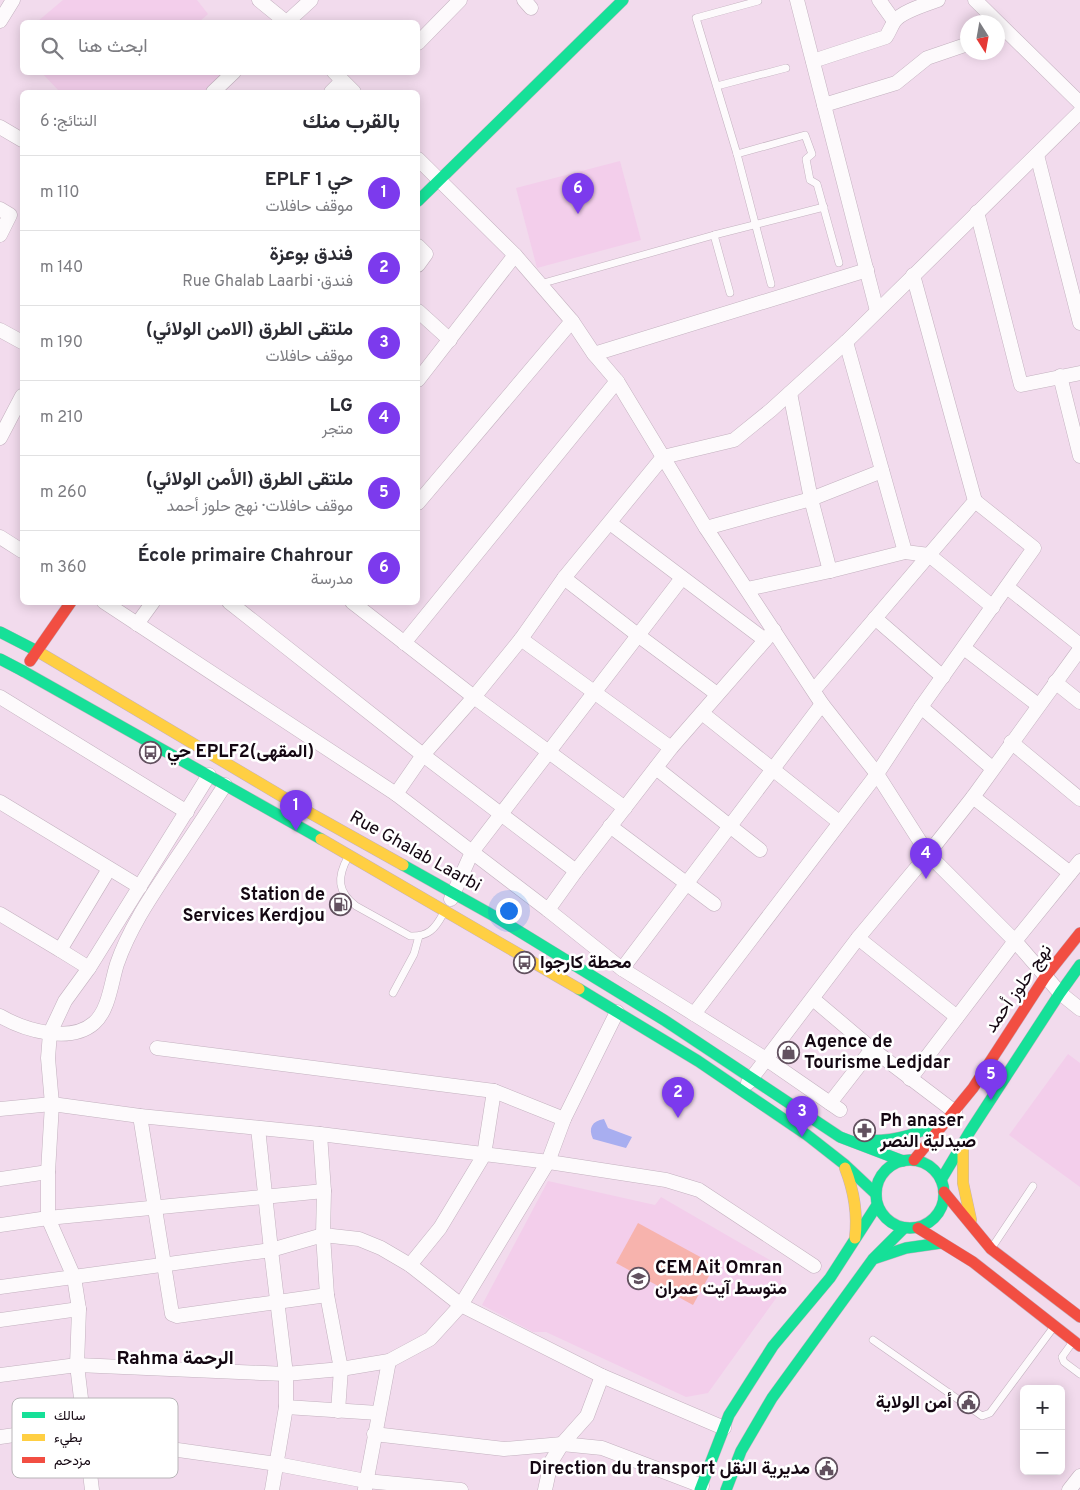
<!DOCTYPE html>
<html lang="ar">
<meta charset="utf-8">
<style>
body{margin:0;font-family:Overpass,Vazirmatn,sans-serif;background:#f2f2f3;color:#2b2b33;direction:rtl}
.controls{position:absolute;right:15px;bottom:15px;display:grid;overflow:hidden;border-radius:8px;box-shadow:0 2px 12px #0003}
.controls button{width:45px;height:45px;display:grid;place-items:center;padding:0;border:0;border-bottom:1px solid #e1e1e2;background:#fff;color:#2b2b33;font:25px sans-serif}
.compass{position:absolute;left:960px;top:15px;width:45px;height:45px;border-radius:50%;background:#fff;box-shadow:0 2px 12px #0003;rotate:169deg}
.you{position:absolute;left:508px;top:910px;width:18px;height:18px;margin:-12px;border:4px solid #fff;border-radius:50%;background:#1a73e8;box-shadow:0 0 0 8px #1a73e833}
.badge{display:grid;place-items:center;width:32px;height:32px;border-radius:50%;background:#7c3aed;color:#fff;font-size:16px;font-weight:700}
.pin{position:absolute;translate:-50% -41px;filter:drop-shadow(0 1px 2px #0008)}
.pin::after{content:'';position:absolute;top:26px;width:18px;height:15px;background:inherit;clip-path:polygon(0 0,100% 0,50% 100%)}
.list{margin:0;padding:0;list-style:none}
h2{display:flex;justify-content:space-between;align-items:center;height:65px;margin:0;padding:0 20px;font-size:21px}
h2 small{font-size:16px;font-weight:400;color:#7c7c81}
.list li{display:grid;grid-template-columns:32px 1fr auto;gap:15px;align-items:center;box-sizing:border-box;height:75px;padding:0 20px;border-top:1px solid #e1e1e2}
.list b{display:block;font-size:19px;white-space:nowrap}
.list p{margin:0;font-size:16px;white-space:nowrap;color:#7c7c81}
.list em{font-size:16px;font-style:normal;color:#7c7c81}
.icon{flex:none;width:28px;height:28px;fill:none;stroke:currentColor;stroke-width:2;stroke-linecap:round;stroke-linejoin:round}
.map{position:relative;flex:none;width:1080px;height:1490px;overflow:hidden;direction:ltr}
.search{position:absolute;background:#fff;box-shadow:0 2px 12px #0003;left:20px;top:20px;width:400px;height:55px;display:flex;align-items:center;gap:12px;box-sizing:border-box;padding:0 18px;border-radius:8px;color:#7c7c81;font-size:19px}
.panel{position:absolute;background:#fff;box-shadow:0 2px 12px #0003;left:20px;top:90px;width:400px;height:515px;border-radius:8px;direction:rtl}
.map>svg:first-child{display:block}
</style>
<div class="map">
<svg width="1080" height="1490" viewBox="0 0 1080 1490">
<rect width="100%" height="100%" fill="#f2dbed"/>
<g fill="#f3ceeb">
<path d="M 63,0 L 197,0 L 208,14 L 199,22 L 37,22 Z"/>
<path d="M 42,73 L 227,73 L 207,92 L 60,92 Z"/>
<path d="M 620,161 L 641,240 L 537,268 L 516,188 Z"/>
<path d="M 1068,1054 L 1080,1063 L 1080,1187 L 1009,1135 Z"/>
<path d="M 548,1181 L 655,1205 L 661,1197 L 780,1266 L 782,1290 L 708,1393 L 686,1397 L 546,1332 L 533,1332 L 482,1305 Z"/>
</g>
<path fill="#f7b3ad" d="M 638,1223 L 715,1265 L 693,1305 L 616,1263 Z"/>
<path fill="#a8aef0" d="M 604,1119 L 608,1128 L 632,1137 L 626,1148 L 593,1139 C 588,1128 592,1121 604,1119 Z"/>
<g fill="none" stroke-linecap="round" stroke-linejoin="round">
<defs>
<g id="lane">
<path d="M 717,86 L 786,68"/>
<path d="M 737,154 L 696,18 L 758,1"/>
<path d="M 714,235 L 730,293"/>
<path d="M 540,284 L 714,235 L 824,207"/>
<path d="M 771,284 L 737,154 L 805,135 L 812,154 L 806,159 L 810,180 L 817,184 L 839,263"/>
<path d="M 348,857 C 337,877 337,892 356,906 L 410,936 C 428,937 435,929 443,914"/>
<path d="M 393,993 L 414,954 L 419,936"/>
<path d="M 993,1246 L 1033,1186"/>
<path d="M 873,1340 L 982,1416 L 990,1413 L 1053,1328"/>
<path d="M 1072,1343 L 1062,1357 L 1064,1362 L 1080,1374"/>
</g>
<g id="street">
<path d="M 259,0 L 286,22"/>
<path d="M 524,0 L 531,8"/>
<path d="M 797,0 L 877,311"/>
<path d="M 879,0 L 894,21"/>
<path d="M 975,0 L 1080,103"/>
<path d="M 0,21 L 13,0"/>
<path d="M 287,22 L 311,0"/>
<path d="M 418,43 L 460,0"/>
<path d="M 813,61 L 886,37 C 889,32 891,27 894,22 C 900,12 927,4 938,0"/>
<path d="M 334,72 L 354,92"/>
<path d="M 213,92 L 234,72"/>
<path d="M 331,92 L 342,81"/>
<path d="M 824,105 L 896,83 L 927,58 L 968,44"/>
<path d="M 0,127 L 22,140"/>
<path d="M 1037,155 L 1080,323"/>
<path d="M 418,159 L 515,255 L 572,321 L 594,354 L 617,381 L 706,528 L 822,704 L 877,774 L 928,854 L 1015,941 L 1060,993 L 1080,1009"/>
<path d="M 0,209 L 10,215 L 0,235"/>
<path d="M 977,212 L 1021,385 L 1080,373"/>
<path d="M 418,246 L 426,254 L 418,265"/>
<path d="M 418,311 L 450,340"/>
<path d="M 0,330 L 22,342"/>
<path d="M 846,342 L 905,552 L 929,555 L 993,607"/>
<path d="M 594,354 L 867,270"/>
<path d="M 1060,376 L 1080,456"/>
<path d="M 418,380 L 515,255"/>
<path d="M 790,393 L 811,499 L 830,571"/>
<path d="M 0,438 L 22,396"/>
<path d="M 418,503 L 572,321"/>
<path d="M 610,523 L 765,640"/>
<path d="M 706,528 L 811,499 L 882,471"/>
<path d="M 0,537 L 22,551"/>
<path d="M 564,578 L 639,636 L 717,694"/>
<path d="M 682,578 L 472,852 L 548,910 L 576,871 L 671,748 L 774,630"/>
<path d="M 1007,587 L 1080,645"/>
<path d="M 747,589 L 830,571 L 905,552"/>
<path d="M 104,602 L 396,794 L 472,852 L 451,899"/>
<path d="M 229,602 L 423,755 L 576,871"/>
<path d="M 352,602 L 474,697 L 625,808"/>
<path d="M 875,618 L 943,677"/>
<path d="M 137,624 L 153,602"/>
<path d="M 521,639 L 671,748"/>
<path d="M 404,643 L 617,381"/>
<path d="M 964,648 L 1038,705"/>
<path d="M 1055,682 L 1080,702"/>
<path d="M 814,690 L 975,501 L 913,275"/>
<path d="M 0,697 L 187,812"/>
<path d="M 921,707 L 992,768"/>
<path d="M 702,713 L 839,822"/>
<path d="M 1011,742 L 1080,799"/>
<path d="M 656,768 L 760,850"/>
<path d="M 396,794 L 423,755 L 474,697 L 521,639 L 564,578 L 663,457 L 734,440 L 771,410 L 846,342 L 1080,112"/>
<path d="M 973,797 L 1070,873"/>
<path d="M 0,802 L 140,887"/>
<path d="M 610,826 L 714,904"/>
<path d="M 548,910 L 622,969 L 822,704"/>
<path d="M 0,914 L 60,950 L 109,869"/>
<path d="M 858,938 L 957,1017"/>
<path d="M 60,950 L 89,968"/>
<path d="M 622,969 L 694,1014 L 877,774 L 921,707 L 1034,548 L 975,501"/>
<path d="M 813,999 L 872,1049 L 955,1112"/>
<path d="M 694,1014 L 766,1059 L 840,1110"/>
<path d="M 0,1016 C 24,1030 70,1044 94,1023 C 109,1010 111,983 117,964 C 129,929 150,898 170,868 C 189,840 207,813 225,785"/>
<path d="M 157,1048 L 494,1091 L 564,1119"/>
<path d="M 910,1079 L 1015,941 L 1080,861"/>
<path d="M 748,1083 L 858,938 L 928,854 L 973,797 L 1080,649"/>
<path d="M 830,1103 L 872,1049"/>
<path d="M 0,1109 L 52,1104 L 140,1116 L 320,1134 L 549,1162 L 666,1180 L 699,1190 L 814,1266"/>
<path d="M 140,1116 L 172,1314 L 177,1316 L 327,1295"/>
<path d="M 258,1128 L 271,1250 L 286,1374 L 286,1407 L 272,1490"/>
<path d="M 320,1134 L 324,1191 L 323,1235 L 359,1239 L 381,1248 L 410,1265 L 461,1305 L 602,1376 L 724,1428"/>
<path d="M 0,1179 L 48,1172"/>
<path d="M 0,1225 L 48,1218 L 324,1191"/>
<path d="M 410,1265 L 440,1228 L 484,1155 L 494,1091"/>
<path d="M 0,1287 L 271,1250 L 323,1235 L 327,1295 L 341,1369 L 389,1361 L 430,1339 L 461,1305 L 548,1162 L 564,1119 L 617,1012"/>
<path d="M 0,1320 L 79,1309"/>
<path d="M 0,1375 L 77,1365 L 286,1374 L 341,1369 L 338,1411"/>
<path d="M 286,1407 L 378,1413"/>
<path d="M 374,1434 L 504,1449 L 562,1444 L 602,1448 L 702,1486"/>
<path d="M 0,1437 L 84,1425"/>
<path d="M 86,1437 L 277,1464 L 366,1481 L 461,1490"/>
<path d="M 365,1489 L 389,1361"/>
<path d="M 92,1490 L 77,1365 L 79,1309 L 74,1277 L 48,1218 L 48,1172 L 52,1104 L 48,1058 L 50,1033 L 65,1001 L 89,968 L 209,775"/>
<path d="M 545,1490 L 551,1462 L 562,1444 L 587,1416 L 602,1376"/>
<path d="M 1069,1490 L 1080,1476"/>
</g>
<g id="fast">
<path d="M 418,201 L 623,0"/>
<path d="M 0,632 L 37,651"/>
<path d="M 0,659 L 23,671"/>
<path d="M 23,671 L 321,839"/>
<path d="M 403,865 L 494,916 L 664,1020 L 840,1137 L 903,1161"/>
<path d="M 579,989 L 698,1061 L 807,1135 L 844,1164 L 876,1194"/>
<path d="M 860,1140 C 890,1143 918,1135 944,1120"/>
<circle cx="910" cy="1194" r="34"/>
<path d="M 941,1180 L 969,1133 L 1060,993 L 1080,965"/>
<path d="M 876,1258 L 906,1248 L 941,1243"/>
<path d="M 700,1490 L 729,1415 L 773,1346 L 830,1278 L 877,1205"/>
<path d="M 726,1490 L 741,1451 L 772,1398 L 873,1259 L 904,1228"/>
</g>
<g id="slow">
<path d="M 37,651 L 310,813 L 403,865"/>
<path d="M 321,839 L 579,989"/>
<path d="M 963,1146 L 963,1183 L 971,1220"/>
<path d="M 845,1168 C 854,1191 858,1213 855,1238"/>
</g>
<g id="jam">
<path d="M 30,661 L 71,602"/>
<path d="M 914,1160 L 973,1088 L 1045,977 L 1080,933"/>
<path d="M 944,1192 L 991,1249 L 1080,1317"/>
<path d="M 918,1228 L 973,1262 L 1080,1346"/>
</g>
</defs>
<use href="#lane" stroke="#c3b1bf" stroke-width="8"/>
<use href="#street" stroke="#c3b1bf" stroke-width="15"/>
<use href="#fast" stroke="#c3b1bf" stroke-width="12"/>
<use href="#slow" stroke="#c3b1bf" stroke-width="12"/>
<use href="#jam" stroke="#c3b1bf" stroke-width="12"/>
<use href="#lane" stroke="#fdfafc" stroke-width="7"/>
<use href="#street" stroke="#fdfafc" stroke-width="14"/>
<use href="#fast" stroke="#16e098" stroke-width="11"/>
<use href="#slow" stroke="#ffcf43" stroke-width="11"/>
<use href="#jam" stroke="#f24e42" stroke-width="11"/>
</g>
<defs>
<symbol id="bus-ring" viewBox="-11 -11 22 22"><circle r="9.5" fill="#fff" stroke="#62515f" stroke-width="1.5"/><path d="M-5-6H5V4H4V6H2V4H-2V6H-4V4H-5ZM-3.5-4V0h7V-4ZM-3.5 1.2v1.5H-2V1.2ZM2 1.2v1.5H3.5V1.2Z" fill="#62515f"/></symbol>
<symbol id="fuel-ring" viewBox="-11 -11 22 22"><circle r="9.5" fill="#fff" stroke="#62515f" stroke-width="1.5"/><path d="M-5.5-6h7V0h2V4h1.3V-2.5L3-4.5l.8-.8L6-3V5H2.5V1h-1V6h-7ZM-4.2-4.7v3.2H.2V-4.7Z" fill="#62515f"/></symbol>
<symbol id="shop-ring" viewBox="-11 -11 22 22"><circle r="9.5" fill="#fff" stroke="#62515f" stroke-width="1.5"/><path d="M-5-2.5h2.3a2.7 3.5 0 0 1 5.4 0H5L5.5 6h-11ZM-1.5-2.5h3a1.5 2.3 0 0 0-3 0Z" fill="#62515f"/></symbol>
<symbol id="pharmacy-ring" viewBox="-11 -11 22 22"><circle r="9.5" fill="#fff" stroke="#62515f" stroke-width="1.5"/><path d="M-2-6h4v4h4v4h-4v4h-4v-4h-4v-4h4Z" fill="#62515f"/></symbol>
<symbol id="school-ring" viewBox="-11 -11 22 22"><circle r="9.5" fill="#fff" stroke="#62515f" stroke-width="1.5"/><path d="M0-5L7-2L0 1L-7-2ZM-4 1L0 2.5L4 1V4Q0 6-4 4Z" fill="#62515f"/></symbol>
<symbol id="civic-ring" viewBox="-11 -11 22 22"><circle r="9.5" fill="#fff" stroke="#62515f" stroke-width="1.5"/><path d="M-.6-6.5H3V-4.5H.6V-3L4-1V1h2V6H-6V1h2V-1L-.6-3ZM-1.2 2.5V6h2.4V2.5Z" fill="#62515f"/></symbol>
</defs>
<g fill-rule="evenodd">
<use href="#bus-ring" x="138" y="740" width="25" height="25"/>
<use href="#fuel-ring" x="328" y="892" width="25" height="25"/>
<use href="#bus-ring" x="512" y="950" width="25" height="25"/>
<use href="#shop-ring" x="776" y="1040" width="25" height="25"/>
<use href="#pharmacy-ring" x="852" y="1118" width="25" height="25"/>
<use href="#school-ring" x="626" y="1266" width="25" height="25"/>
<use href="#civic-ring" x="956" y="1390" width="25" height="25"/>
<use href="#civic-ring" x="814" y="1456" width="25" height="25"/>
</g>
<g text-anchor="middle" dominant-baseline="central" stroke-width="5" stroke-linejoin="round" paint-order="stroke">
<g font-size="18" font-weight="bold" fill="#140712" stroke="#fff" text-anchor="start">
<text x="167" y="752">حي EPLF2(المقهى)</text>
<text x="325" y="895" text-anchor="end">Station de<tspan x="325" dy="21">Services Kerdjou</tspan></text>
<text x="540" y="963">محطة كارجوا</text>
<text x="804" y="1042">Agence de<tspan x="804" dy="21">Tourisme Ledjdar</tspan></text>
<text x="880" y="1121">Ph anaser<tspan x="880" dy="21">صيدلية النصر</tspan></text>
<text x="655" y="1268">CEM Ait Omran<tspan x="655" dy="21">متوسط آيت عمران</tspan></text>
<text x="952" y="1403" text-anchor="end">أمن الولاية</text>
<text x="810" y="1469" text-anchor="end">Direction du transport مديرية النقل</text>
</g>
<g font-size="18" fill="#140712" stroke="#fff">
<text transform="translate(415 852) rotate(29)">Rue Ghalab Laarbi</text>
<text transform="translate(1019 989) rotate(-55)">نهج حلوز أحمد</text>
</g>
<g font-size="19" font-weight="bold" fill="#140712" stroke="#fff">
<text x="175" y="1359">Rahma الرحمة</text>
</g>
</g>
<rect x="12" y="1398" width="166" height="80" rx="8" fill="#fff" stroke="#b8b5b8" stroke-width="1"/>
<rect x="22" y="1412" width="23" height="6" fill="#16e098"/>
<rect x="22" y="1434" width="23" height="7" fill="#ffcf43"/>
<rect x="22" y="1457" width="23" height="6" fill="#f24e42"/>
<g font-size="14" fill="#140712">
<text x="54" y="1420">سالك</text>
<text x="54" y="1442">بطيء</text>
<text x="54" y="1465">مزدحم</text>
</g>
</svg>
<div class="controls">
<button>+</button>
<button>−</button>
</div>
<svg class="compass" viewBox="-18 -18 36 36"><path d="M0-13l5 13h-10z" fill="#e53935"/><path d="M0 13l5-13h-10z" fill="#7c7c81"/></svg>
<div class="you"></div>
<div class="pin badge" style="left:296px;top:831px">1</div>
<div class="pin badge" style="left:678px;top:1118px">2</div>
<div class="pin badge" style="left:802px;top:1137px">3</div>
<div class="pin badge" style="left:926px;top:879px">4</div>
<div class="pin badge" style="left:991px;top:1100px">5</div>
<div class="pin badge" style="left:578px;top:214px">6</div>
<div class="search"><svg class="icon" aria-label="search" viewBox="0 0 24 24"><circle cx="10" cy="10" r="6"/><path d="M15 15l6 6"/></svg>ابحث هنا</div>
<section class="panel">
<h2>بالقرب منك<small>النتائج: 6</small></h2>
<ul class="list">
<li><span class="badge">1</span><div><b>حي EPLF 1</b><p>موقف حافلات</p></div><em>110 m</em></li>
<li><span class="badge">2</span><div><b>فندق بوعزة</b><p>فندق · Rue Ghalab Laarbi</p></div><em>140 m</em></li>
<li><span class="badge">3</span><div><b>ملتقى الطرق (الامن الولائي)</b><p>موقف حافلات</p></div><em>190 m</em></li>
<li><span class="badge">4</span><div><b>LG</b><p>متجر</p></div><em>210 m</em></li>
<li><span class="badge">5</span><div><b>ملتقى الطرق (الأمن الولائي)</b><p>موقف حافلات · نهج حلوز أحمد</p></div><em>260 m</em></li>
<li><span class="badge">6</span><div><b>École primaire Chahrour</b><p>مدرسة</p></div><em>360 m</em></li>
</ul>
</section>
</div>
